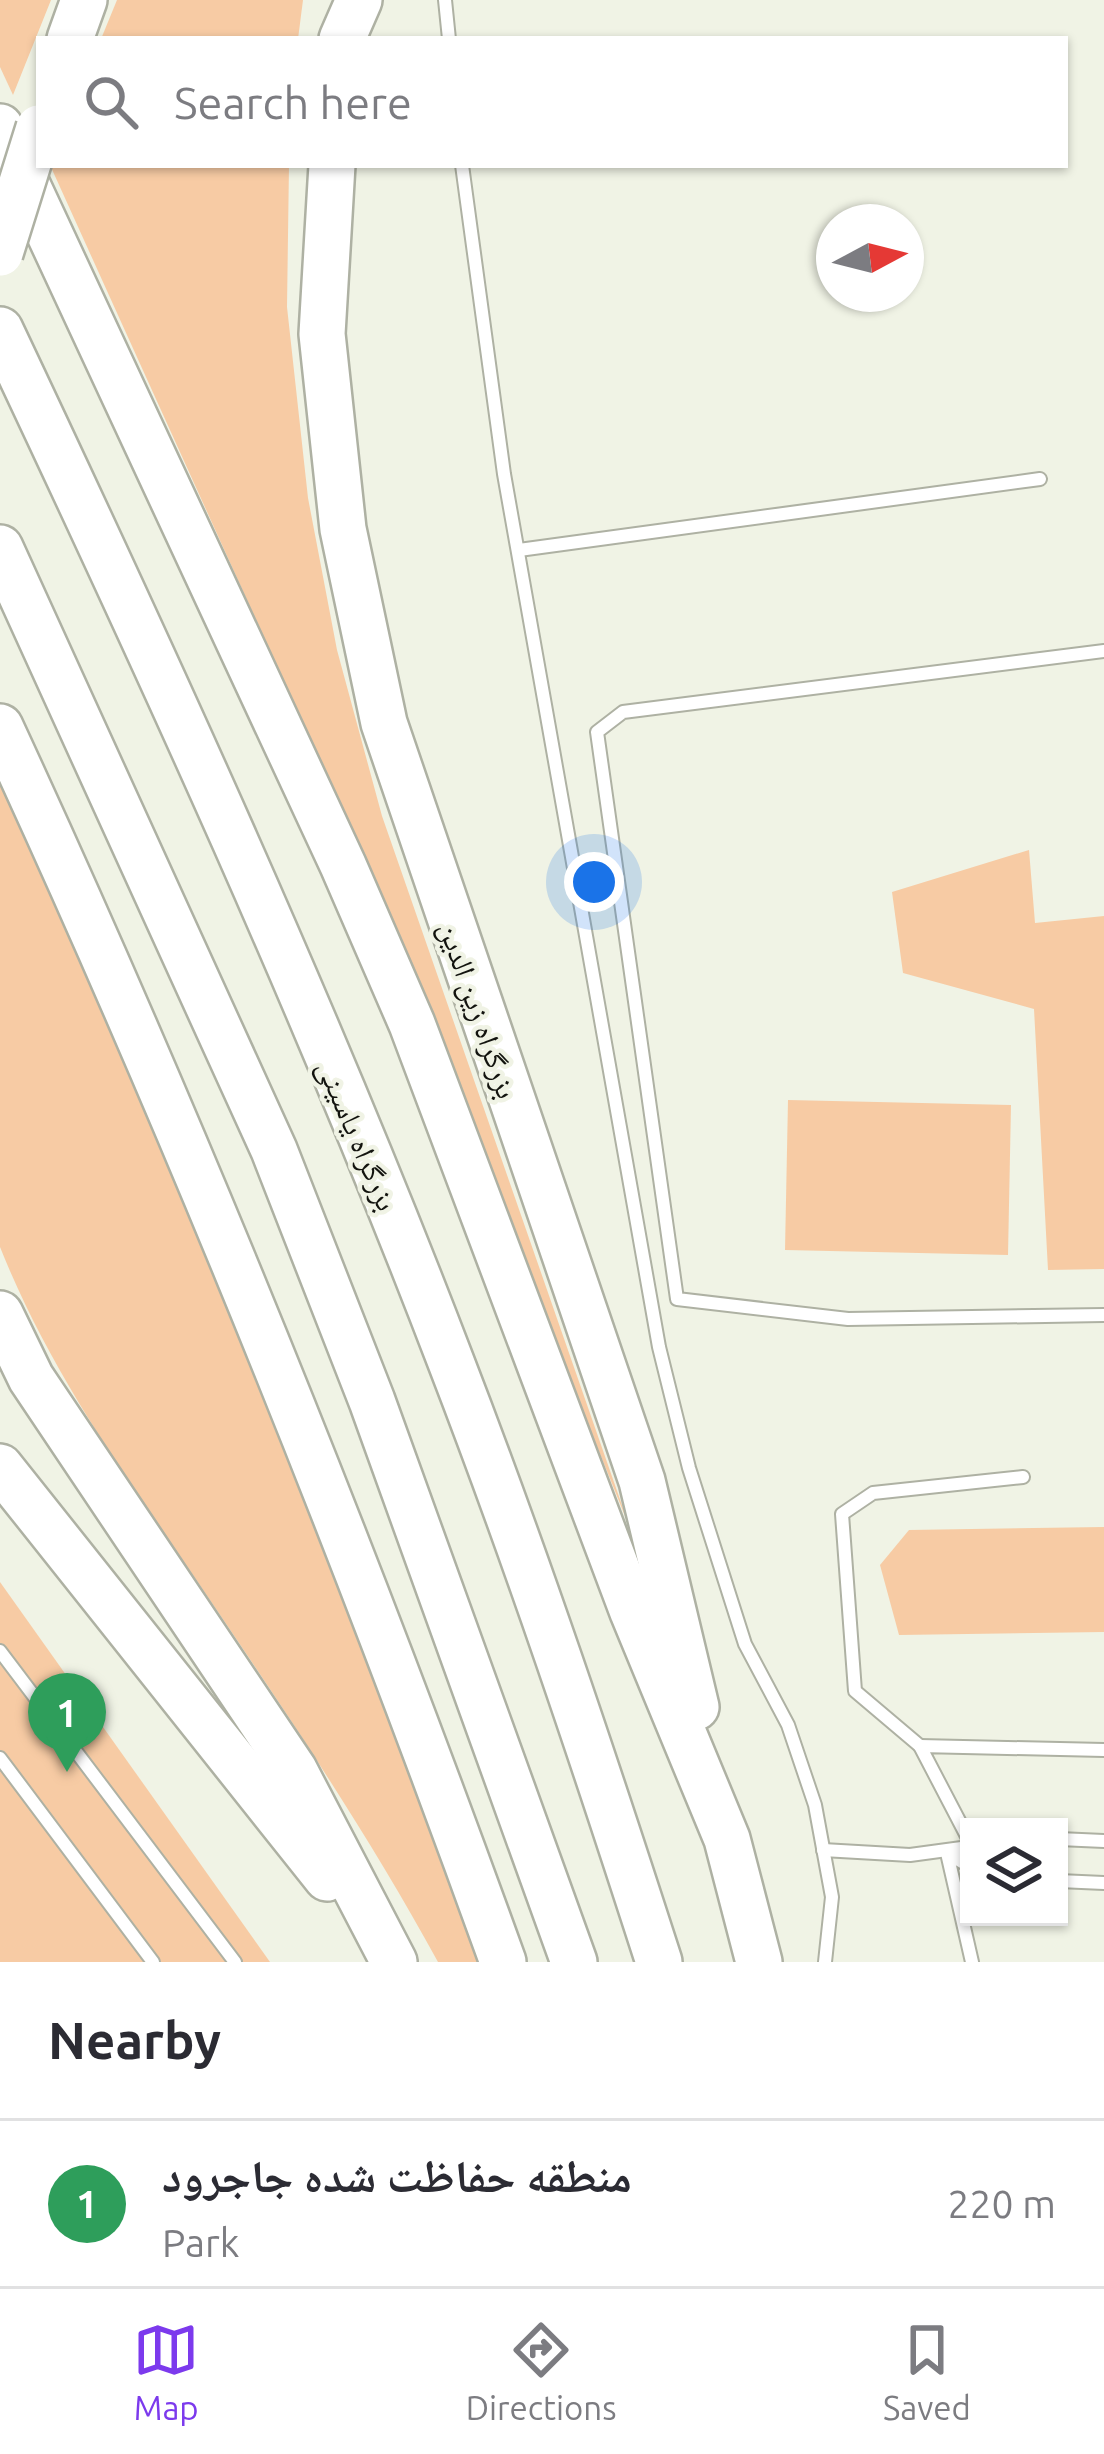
<!DOCTYPE html>
<meta charset="utf-8">
<style>
body{margin:0;font-family:Ubuntu,"Noto Naskh Arabic",sans-serif;background:#f7f7f7;color:#2b2b33}
.controls{position:absolute;right:36px;bottom:36px;display:grid;overflow:hidden;border-radius:0px;box-shadow:0 3px 9px #0004}
.controls button{width:108px;height:108px;display:grid;place-items:center;padding:0;border:0;border-bottom:3px solid #e1e1e2;background:#fff;color:#2b2b33;font:60px sans-serif}
.compass{position:absolute;left:816px;top:204px;width:108px;height:108px;border-radius:50%;background:#fff;box-shadow:0 3px 9px #0004;rotate:83deg}
.you{position:absolute;left:594px;top:882px;width:42px;height:42px;margin:-30px;border:9px solid #fff;border-radius:50%;background:#1a73e8;box-shadow:0 0 0 18px #1a73e833}
.badge{display:grid;place-items:center;width:78px;height:78px;border-radius:50%;background:#7c3aed;color:#fff;font-size:39px;font-weight:700}
.pin{position:absolute;translate:-50% -99px;filter:drop-shadow(0 3px 6px #0008)}
.pin::after{content:'';position:absolute;top:63px;width:42px;height:36px;background:inherit;clip-path:polygon(0 0,100% 0,50% 100%)}
.list{margin:0;padding:0;list-style:none}
h2{display:flex;justify-content:space-between;align-items:center;height:156px;margin:0;padding:0 48px;font-size:51px}
h2 small{font-size:39px;font-weight:400;color:#7c7c81}
.list li{display:grid;grid-template-columns:78px 1fr auto;gap:36px;align-items:center;box-sizing:border-box;height:168px;padding:0 48px;border-top:3px solid #e1e1e2}
.list b{display:block;font-size:45px;white-space:nowrap}
.list p{margin:0;font-size:39px;white-space:nowrap;color:#7c7c81}
.list em{font-size:39px;font-style:normal;color:#7c7c81}
.icon{flex:none;width:66px;height:66px;fill:none;stroke:currentColor;stroke-width:2;stroke-linecap:round;stroke-linejoin:round}
.map{position:relative;flex:none;width:1104px;height:1962px;overflow:hidden}
.search{position:absolute;background:#fff;box-shadow:0 3px 9px #0004;left:36px;right:36px;top:36px;height:132px;display:flex;align-items:center;gap:30px;box-sizing:border-box;padding:0 42px;border-radius:0px;color:#7c7c81;font-size:45px}
.sheet{height:324px;background:#fff}
nav{display:flex;justify-content:space-around;align-items:center;box-sizing:border-box;height:168px;border-top:3px solid #e1e1e2;background:#fff;font-size:33px;color:#7c7c81}
nav a{display:grid;justify-items:center;gap:6px}
nav .on{color:#7c3aed}
.map>svg:first-child{display:block}
</style>
<div class="map">
<svg width="1104" height="1962" viewBox="0 0 1104 1962">
<rect width="100%" height="100%" fill="#f0f3e5"/>
<g fill="#f7cba4">
<path d="M 0,0 L 51,0 L 13,95 L 0,67 Z"/>
<path d="M 117,0 L 303,0 L 298,39 L 101,39 Z"/>
<path d="M 50,165 L 289,165 L 287,307 L 308,498 L 337,650 L 382,816 L 631,1531 L 338,801 Z"/>
<path d="M 0,762 L 200,1226 L 487,1962 L 438,1962 C 367,1832 282,1706 199,1584 C 125,1476 49,1370 0,1247 Z"/>
<path d="M 1029,850 L 1035,923 L 1104,916 L 1104,1269 L 1048,1270 L 1034,1009 L 903,973 L 892,892 Z"/>
<path d="M 788,1100 L 1011,1105 L 1008,1255 L 785,1250 Z"/>
<path d="M 1104,1527 L 1104,1632 L 899,1635 L 880,1565 L 909,1530 Z"/>
<path d="M 0,1582 L 270,1962 L 0,1962 Z"/>
</g>
<g fill="none" stroke-linecap="round" stroke-linejoin="round">
<defs>
<g id="lane">
<path d="M 445,0 L 449,39"/>
<path d="M 462,165 L 504,474 L 659,1347 L 689,1468 L 745,1644 L 788,1725 L 815,1805 L 832,1897 L 825,1962"/>
<path d="M 519,550 L 1040,479"/>
<path d="M 1104,651 L 623,712 L 597,732 L 677,1299 L 848,1319 L 1104,1315"/>
<path d="M 0,1651 L 235,1962"/>
<path d="M 920,1746 L 855,1691 L 842,1514 L 873,1493 L 1023,1477"/>
<path d="M 0,1758 L 153,1962"/>
<path d="M 1059,1839 L 1104,1841"/>
<path d="M 969,1840 L 920,1746 L 1104,1750"/>
<path d="M 823,1850 L 910,1855 L 969,1847"/>
<path d="M 947,1853 L 972,1962"/>
<path d="M 947,1853 L 969,1866"/>
<path d="M 1059,1881 L 1104,1883"/>
</g>
<g id="highway">
<path d="M 70,39 L 84,0"/>
<path d="M 342,39 L 359,0"/>
<path d="M 0,127 L 343,865 L 412,1024 L 633,1612 L 727,1839 L 759,1962"/>
<path d="M 332,165 L 322,334 L 343,529 L 384,723 L 642,1481 L 696,1707"/>
<path d="M 0,330 C 160,669 317,1011 451,1362 C 527,1559 594,1760 659,1962"/>
<path d="M 0,548 L 274,1150 L 372,1401 L 574,1962"/>
<path d="M 0,727 C 187,1131 352,1543 503,1962"/>
<path d="M 0,1314 L 31,1378 L 294,1770 L 394,1962"/>
<path d="M 0,1467 L 327,1878"/>
</g>
</defs>
<use href="#lane" stroke="#aeb1a3" stroke-width="16"/>
<use href="#highway" stroke="#aeb1a3" stroke-width="50"/>
<use href="#lane" stroke="#fff" stroke-width="12"/>
<use href="#highway" stroke="#fff" stroke-width="45"/>
<defs>
<path id="highway-bridge" d="M 0,253 L 39,128"/>
</defs>
<use href="#highway-bridge" stroke="#aeb1a3" stroke-width="50" stroke-linecap="butt"/>
<use href="#highway-bridge" stroke="#fff" stroke-width="45"/>
</g>
<g text-anchor="middle" dominant-baseline="central" stroke-width="9" stroke-linejoin="round" paint-order="stroke">
<g font-size="30" fill="#12130e" stroke="#f0f3e5">
<text transform="translate(479 1010) rotate(71)">بزرگراه زین الدین</text>
<text transform="translate(358 1135) rotate(67)">بزرگراه یاسینی</text>
</g>
</g>
</svg>
<div class="controls">
<button><svg class="icon" aria-label="layers" viewBox="0 0 24 24"><path d="M12 4l9 5-9 5-9-5zM3 14l9 5 9-5"/></svg></button>
</div>
<svg class="compass" viewBox="-18 -18 36 36"><path d="M0-13l5 13h-10z" fill="#e53935"/><path d="M0 13l5-13h-10z" fill="#7c7c81"/></svg>
<div class="you"></div>
<div class="pin badge" style="left:67px;top:1772px;background:#2e9e5b">1</div>
<div class="search"><svg class="icon" aria-label="search" viewBox="0 0 24 24"><circle cx="10" cy="10" r="6"/><path d="M15 15l6 6"/></svg>Search here</div>
</div>
<section class="sheet">
<h2>Nearby<small></small></h2>
<ul class="list">
<li><span class="badge" style="background:#2e9e5b">1</span><div><b>منطقه حفاظت شده جاجرود</b><p>Park</p></div><em>220 m</em></li>
</ul>
</section>
<nav>
<a class="on"><svg class="icon" aria-label="map" viewBox="0 0 24 24"><path d="M3 6l6-2 6 2 6-2v14l-6 2-6-2-6 2zM9 4v14M15 6v14"/></svg>Map</a>
<a><svg class="icon" aria-label="directions" viewBox="0 0 24 24"><path d="M12 3l9 9-9 9-9-9zM9 14v-3h6M13 9l2 2-2 2"/></svg>Directions</a>
<a><svg class="icon" aria-label="saved" viewBox="0 0 24 24"><path d="M7 4h10v16l-5-4-5 4z"/></svg>Saved</a>
</nav>
